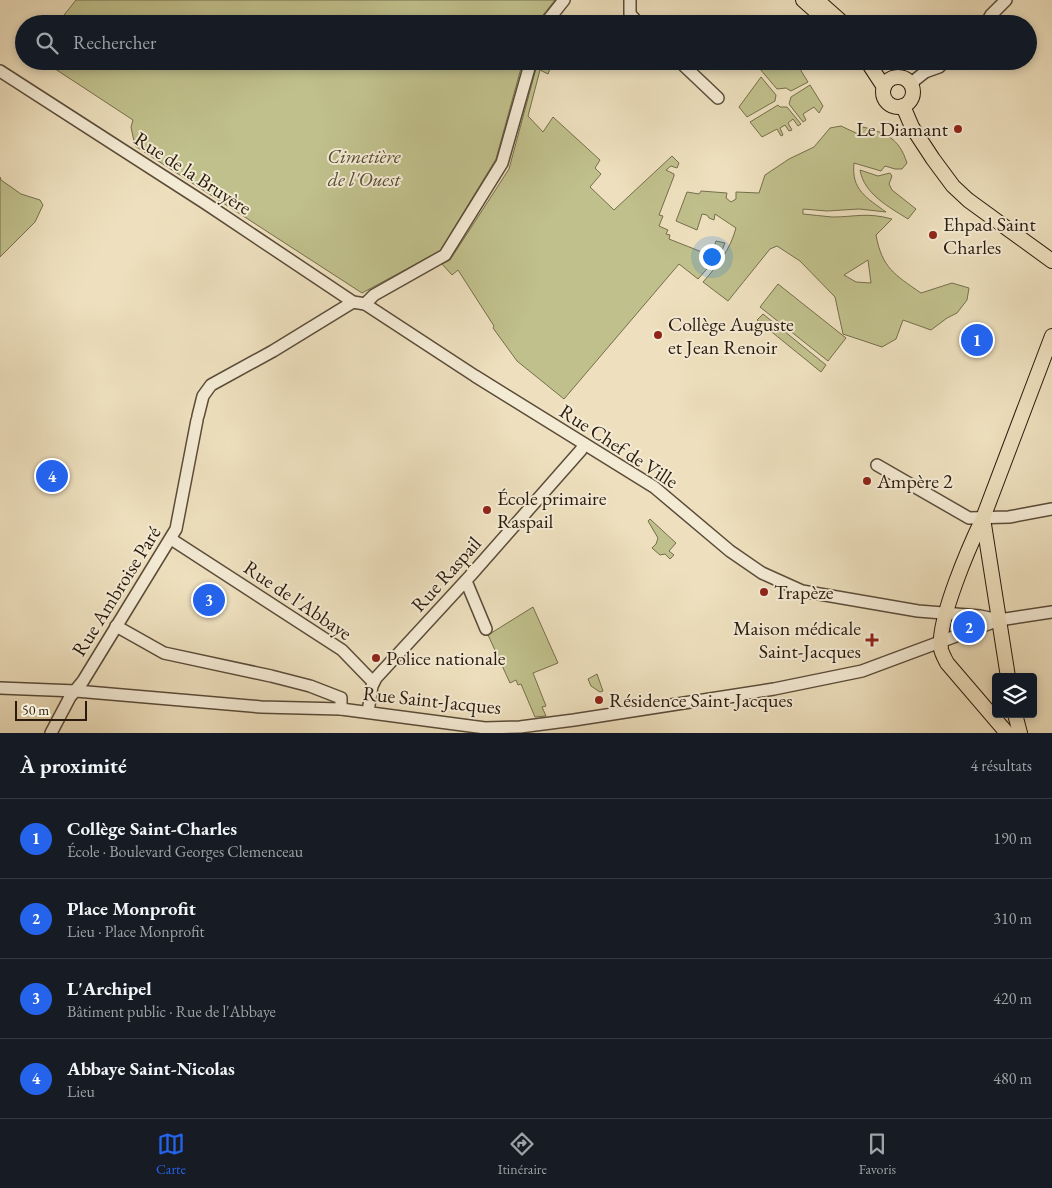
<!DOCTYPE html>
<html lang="fr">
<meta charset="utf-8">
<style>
body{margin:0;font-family:"EB Garamond",serif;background:#20242c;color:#f1f3f6}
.controls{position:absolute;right:15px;bottom:15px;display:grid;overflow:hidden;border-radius:5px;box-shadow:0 2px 8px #0003}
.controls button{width:45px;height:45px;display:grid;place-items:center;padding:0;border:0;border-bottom:1px solid #363941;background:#171b24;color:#f1f3f6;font:25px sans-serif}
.scale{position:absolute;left:15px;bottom:12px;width:72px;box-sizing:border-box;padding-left:5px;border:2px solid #2a1b0d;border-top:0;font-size:14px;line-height:18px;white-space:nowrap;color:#2a1b0d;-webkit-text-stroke:4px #f4ebd5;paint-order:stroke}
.you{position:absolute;left:711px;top:256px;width:18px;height:18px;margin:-12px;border:4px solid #fff;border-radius:50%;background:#1a73e8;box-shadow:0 0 0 8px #1a73e833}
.badge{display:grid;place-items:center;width:32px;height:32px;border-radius:50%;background:#2563eb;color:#fff;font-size:16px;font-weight:700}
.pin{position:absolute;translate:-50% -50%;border:2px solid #fff;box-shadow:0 1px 5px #0006}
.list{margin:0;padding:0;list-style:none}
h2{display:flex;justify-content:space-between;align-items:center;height:65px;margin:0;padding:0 20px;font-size:21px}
h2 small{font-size:16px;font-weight:400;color:#9ea1a6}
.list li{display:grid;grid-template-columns:32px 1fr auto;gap:15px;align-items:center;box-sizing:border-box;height:80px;padding:0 20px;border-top:1px solid #363941}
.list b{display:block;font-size:19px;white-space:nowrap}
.list p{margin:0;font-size:16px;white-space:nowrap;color:#9ea1a6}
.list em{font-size:16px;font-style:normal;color:#9ea1a6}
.icon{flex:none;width:28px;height:28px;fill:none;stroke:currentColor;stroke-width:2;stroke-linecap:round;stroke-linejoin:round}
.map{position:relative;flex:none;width:1052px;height:733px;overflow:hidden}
.search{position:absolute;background:#171b24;box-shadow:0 2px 8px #0003;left:15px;right:15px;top:15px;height:55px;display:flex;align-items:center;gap:12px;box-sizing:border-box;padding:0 18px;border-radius:28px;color:#9ea1a6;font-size:19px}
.sheet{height:385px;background:#171b24}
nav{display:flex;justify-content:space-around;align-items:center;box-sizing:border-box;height:70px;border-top:1px solid #363941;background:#171b24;font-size:14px;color:#9ea1a6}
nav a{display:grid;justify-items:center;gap:2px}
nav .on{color:#2563eb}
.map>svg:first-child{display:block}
</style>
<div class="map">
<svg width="1052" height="733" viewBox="0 0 1052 733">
<rect width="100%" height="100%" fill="#eee0be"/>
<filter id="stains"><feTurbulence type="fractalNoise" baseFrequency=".004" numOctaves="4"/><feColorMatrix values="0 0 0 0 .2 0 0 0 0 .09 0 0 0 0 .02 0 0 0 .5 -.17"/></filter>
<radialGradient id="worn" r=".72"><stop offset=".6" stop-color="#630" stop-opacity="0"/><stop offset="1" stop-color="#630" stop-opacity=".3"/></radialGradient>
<g fill="#c0c08c" stroke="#756e4c" fill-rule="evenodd">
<path d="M 76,0 L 555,0 L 536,24 L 57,24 Z"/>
<path d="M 43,61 L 523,61 L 496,159 L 440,251 L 362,293 L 135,146 L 131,127 L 133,120 Z"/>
<path d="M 538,61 L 545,61 L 550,69 L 548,74 L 540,70 L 528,116 L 543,132 L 553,117 L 600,160 L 595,168 L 601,174 L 590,187 L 614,210 L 672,156 L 679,163 L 677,168 L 671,166 L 666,170 L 674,174 L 674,176 L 659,215 L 663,216 L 659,226 L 668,230 L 666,234 L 670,235 L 669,239 L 707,254 L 711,245 L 714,247 L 716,241 L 725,243 L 721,253 L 698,279 L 679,264 L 564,399 L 517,361 L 493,328 L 494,326 L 458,270 L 452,275 L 442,264 L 450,260 L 509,169 Z"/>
<path d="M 775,61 L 795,61 L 808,82 L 791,91 L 786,88 L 777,89 L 760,69 L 763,64 L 769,69 Z"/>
<path d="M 761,77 L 776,95 L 775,101 L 747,117 L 739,107 Z"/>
<path d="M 810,85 L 823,106 L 819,113 L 814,107 L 803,114 L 806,120 L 803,122 L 789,104 L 791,97 Z"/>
<path d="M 778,105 L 780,107 L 787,107 L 801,124 L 798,126 L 793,119 L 788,123 L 792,130 L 789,131 L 785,125 L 780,128 L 783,135 L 781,136 L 777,129 L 762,137 L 750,122 Z"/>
<path d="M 841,126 L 858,134 L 863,127 C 886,133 899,138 907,163 L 902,169 L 895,169 L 885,166 L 881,171 L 854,163 C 851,190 867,198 886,212 L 859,209 L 827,211 L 803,209 L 803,214 C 813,215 822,216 832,217 C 856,217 866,212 892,219 L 876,235 C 882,268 895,275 921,293 L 952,283 L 969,288 L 967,300 L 957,313 L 947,318 L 931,330 L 903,320 L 896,339 L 882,347 L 843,334 L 835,297 L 800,261 L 777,246 L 770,249 L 728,301 L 703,282 C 718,265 730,250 736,228 L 715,214 L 714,220 L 709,218 L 707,215 L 702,214 L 697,230 L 676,221 L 687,192 L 699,194 L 701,191 L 727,193 L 726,198 L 731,202 L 736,199 L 736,192 L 759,193 L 765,175 L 789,159 L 814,147 L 830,128 ZM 868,260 L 871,283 L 856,282 L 844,275 Z"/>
<path d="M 860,170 L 878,176 L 890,173 L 892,176 L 889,184 L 892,190 L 916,209 L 908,219 C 889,207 864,194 860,170 Z"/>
<path d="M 0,177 L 1,180 L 21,194 L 40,200 L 43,205 L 35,222 L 0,257 Z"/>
<path d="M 778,284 L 846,338 L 828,361 L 760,307 Z"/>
<path d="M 763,314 L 826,365 L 821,372 L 757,320 Z"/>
<path d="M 650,519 L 676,543 L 669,551 L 674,555 L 670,559 L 665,554 L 660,555 L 652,548 L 656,544 L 658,538 L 648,521 Z"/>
<path d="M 533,607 L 558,663 L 533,673 L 546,706 L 542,707 L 546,716 L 535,717 L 521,684 L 518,685 L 516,680 L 510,683 L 488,635 Z"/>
<path d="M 597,674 L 603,691 L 600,692 L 591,686 L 588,679 Z"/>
</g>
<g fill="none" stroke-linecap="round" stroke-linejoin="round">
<defs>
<g id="minor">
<path d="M 630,0 L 630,14 L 639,24"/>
<path d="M 545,24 L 564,0"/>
<path d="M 986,24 L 991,15 L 1006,0"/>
<path d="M 679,61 L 718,98"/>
<path d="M 0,71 L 205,203 L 353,302 L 365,304 L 475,376 L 654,487 L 730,551 L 762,573 L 802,591 L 918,611 L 980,616 L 999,620"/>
<path d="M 925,72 L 939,67 L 945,61"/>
<path d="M 910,84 L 925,72 L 933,61"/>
<path d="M 365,304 L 374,295 L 445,255 L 502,163 L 531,61"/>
<path d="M 198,416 L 203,396 L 211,385 L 273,351 L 353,302"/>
<path d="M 877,465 L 969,518 L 1009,517 L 1052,509"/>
<path d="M 171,539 L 342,650 L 373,682"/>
<path d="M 466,581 L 486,629"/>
<path d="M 116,626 L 164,653 L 271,676 L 310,686 L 341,698 L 341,709"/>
<path d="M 0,688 L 76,691 L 261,707 L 341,709 L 485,728 L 520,727 L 574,720 L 774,689 L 862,671 L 999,620 L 1052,612"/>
<path d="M 368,712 L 372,686 L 376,678 L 470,576 L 581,450 L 584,444"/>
<path d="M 51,733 L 70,697 L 83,681 L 176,529 L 197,420"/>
</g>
<g id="major">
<path d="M 803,0 L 829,23"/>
<path d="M 817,0 L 844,24"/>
<path d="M 867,61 L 884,87"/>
<circle cx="898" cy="92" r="15"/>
<path d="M 903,106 L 912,127 L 933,159 L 953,186 L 968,200 L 1052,261"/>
<path d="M 983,518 L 1008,677"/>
<path d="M 1015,714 L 1020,733"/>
<path d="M 1007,733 L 947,663 C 945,659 942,654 941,649 C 937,620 970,545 983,518 L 1052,336"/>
</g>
</defs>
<use href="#minor" stroke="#5b4c39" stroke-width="14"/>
<use href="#major" stroke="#2a1b0d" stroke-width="16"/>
<use href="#minor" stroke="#f4ebd5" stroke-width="11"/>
<use href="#major" stroke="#eee0be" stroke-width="14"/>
</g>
<g fill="#8f2418" stroke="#f4ebd5" stroke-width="2">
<circle cx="958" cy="129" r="5"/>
<circle cx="933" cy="235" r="5"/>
<circle cx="658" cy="335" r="5"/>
<circle cx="867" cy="481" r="5"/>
<circle cx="487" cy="510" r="5"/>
<circle cx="764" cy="592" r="5"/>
<path d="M869.5 632.5h5v5h5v5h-5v5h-5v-5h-5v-5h5z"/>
<circle cx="376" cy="658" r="5"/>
<circle cx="599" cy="700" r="5"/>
</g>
<g text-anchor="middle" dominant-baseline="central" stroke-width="4" stroke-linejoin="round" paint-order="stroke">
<g font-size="20" fill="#2a1b0d" stroke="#f4ebd5" text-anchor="start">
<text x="948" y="129" text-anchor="end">Le Diamant</text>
<text x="943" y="224">Ehpad Saint<tspan x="943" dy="23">Charles</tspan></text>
<text x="668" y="324">Collège Auguste<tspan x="668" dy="23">et Jean Renoir</tspan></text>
<text x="877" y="481">Ampère 2</text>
<text x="497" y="498">École primaire<tspan x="497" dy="23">Raspail</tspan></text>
<text x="774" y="592">Trapèze</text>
<text x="861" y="628" text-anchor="end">Maison médicale<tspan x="861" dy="23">Saint-Jacques</tspan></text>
<text x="386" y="658">Police nationale</text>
<text x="609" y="700">Résidence Saint-Jacques</text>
</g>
<g font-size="20" font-style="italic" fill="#574d33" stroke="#f4ebd5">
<text x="364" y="156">Cimetière<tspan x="364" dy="23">de l'Ouest</tspan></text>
</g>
<g font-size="20" fill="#2a1b0d" stroke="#f4ebd5">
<text transform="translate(193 173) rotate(33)">Rue de la Bruyère</text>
<text transform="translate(619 446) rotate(33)">Rue Chef de Ville</text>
<text transform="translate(446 574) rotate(-48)">Rue Raspail</text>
<text transform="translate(116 591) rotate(-58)">Rue Ambroise Paré</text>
<text transform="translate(298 600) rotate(34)">Rue de l'Abbaye</text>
<text transform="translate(432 700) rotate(6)">Rue Saint-Jacques</text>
</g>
</g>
<rect width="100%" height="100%" filter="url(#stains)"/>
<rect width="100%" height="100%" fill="url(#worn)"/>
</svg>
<div class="controls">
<button><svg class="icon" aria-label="layers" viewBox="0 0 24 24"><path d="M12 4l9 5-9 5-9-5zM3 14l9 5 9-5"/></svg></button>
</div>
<div class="scale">50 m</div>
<div class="you"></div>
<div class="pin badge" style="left:977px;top:340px">1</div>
<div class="pin badge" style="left:969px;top:627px">2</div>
<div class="pin badge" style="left:209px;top:600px">3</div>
<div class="pin badge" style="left:52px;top:476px">4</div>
<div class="search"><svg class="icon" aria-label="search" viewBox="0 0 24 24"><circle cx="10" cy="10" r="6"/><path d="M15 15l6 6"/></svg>Rechercher</div>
</div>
<section class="sheet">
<h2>À proximité<small>4 résultats</small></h2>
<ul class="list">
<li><span class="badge">1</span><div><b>Collège Saint-Charles</b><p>École · Boulevard Georges Clemenceau</p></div><em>190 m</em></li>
<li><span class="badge">2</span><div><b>Place Monprofit</b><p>Lieu · Place Monprofit</p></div><em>310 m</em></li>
<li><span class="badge">3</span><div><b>L'Archipel</b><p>Bâtiment public · Rue de l'Abbaye</p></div><em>420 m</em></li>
<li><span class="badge">4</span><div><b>Abbaye Saint-Nicolas</b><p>Lieu</p></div><em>480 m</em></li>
</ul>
</section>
<nav>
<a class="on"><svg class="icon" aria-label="map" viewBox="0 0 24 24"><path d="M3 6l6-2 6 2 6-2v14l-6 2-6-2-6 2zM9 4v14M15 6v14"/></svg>Carte</a>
<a><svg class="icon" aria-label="directions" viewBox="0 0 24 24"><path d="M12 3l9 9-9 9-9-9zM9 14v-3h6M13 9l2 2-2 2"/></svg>Itinéraire</a>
<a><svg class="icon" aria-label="saved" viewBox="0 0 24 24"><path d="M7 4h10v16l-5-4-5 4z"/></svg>Favoris</a>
</nav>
